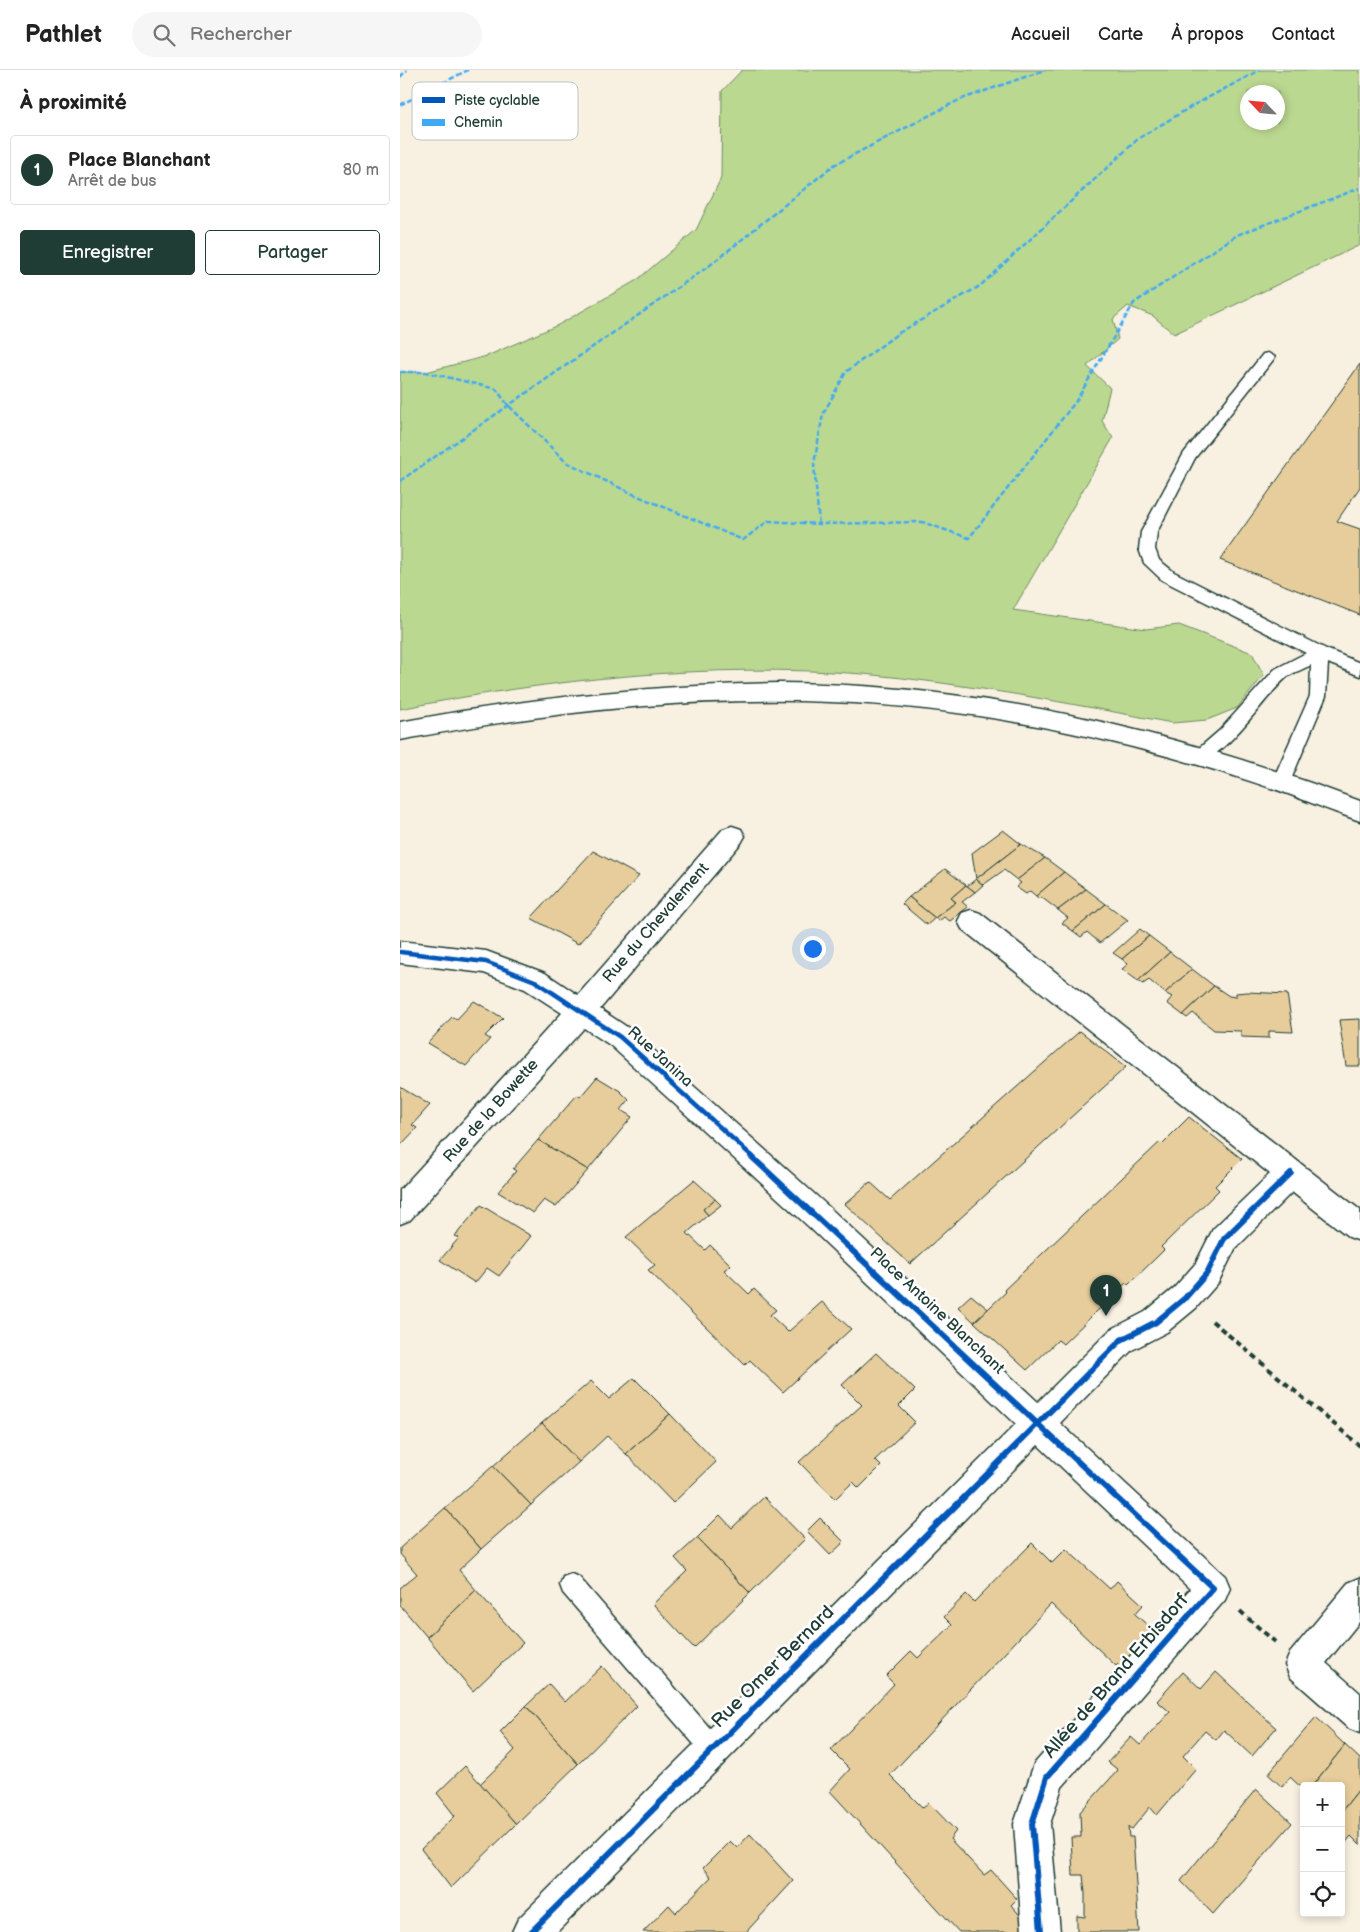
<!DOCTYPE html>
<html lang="fr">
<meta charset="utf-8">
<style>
body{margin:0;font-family:"Balsamiq Sans",sans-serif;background:#f6f6f6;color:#222}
.controls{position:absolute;right:15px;bottom:15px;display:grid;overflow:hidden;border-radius:5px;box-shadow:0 2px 8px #0003}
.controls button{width:45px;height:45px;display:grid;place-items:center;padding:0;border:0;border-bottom:1px solid #e0e0e0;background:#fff;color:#222;font:25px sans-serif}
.compass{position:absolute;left:840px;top:15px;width:45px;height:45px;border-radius:50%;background:#fff;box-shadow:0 2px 8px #0003;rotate:296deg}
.you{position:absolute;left:412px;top:878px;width:18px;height:18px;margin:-12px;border:4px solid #fff;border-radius:50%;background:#1a73e8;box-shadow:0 0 0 8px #1a73e833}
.badge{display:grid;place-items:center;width:32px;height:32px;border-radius:50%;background:#1f3d34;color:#fff;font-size:16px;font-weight:700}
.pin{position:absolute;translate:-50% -41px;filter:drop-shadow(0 1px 2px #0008)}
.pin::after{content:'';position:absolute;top:26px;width:18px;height:15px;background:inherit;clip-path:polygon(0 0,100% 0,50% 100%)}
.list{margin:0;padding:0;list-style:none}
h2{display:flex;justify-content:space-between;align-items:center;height:65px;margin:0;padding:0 20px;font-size:21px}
h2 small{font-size:16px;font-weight:400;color:#767676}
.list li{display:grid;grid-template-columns:32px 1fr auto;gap:15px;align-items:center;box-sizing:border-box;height:70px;margin:0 10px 10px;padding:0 10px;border:1px solid #e0e0e0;border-radius:5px}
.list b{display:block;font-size:19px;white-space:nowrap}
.list p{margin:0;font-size:16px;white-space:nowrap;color:#767676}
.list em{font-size:16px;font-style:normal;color:#767676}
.actions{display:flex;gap:10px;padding:15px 20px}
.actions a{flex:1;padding:11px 0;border:1px solid #1f3d34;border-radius:5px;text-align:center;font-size:18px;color:#1f3d34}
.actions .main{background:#1f3d34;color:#fff}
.icon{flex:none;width:28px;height:28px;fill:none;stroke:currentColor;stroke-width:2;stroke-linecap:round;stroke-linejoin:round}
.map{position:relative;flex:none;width:960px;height:1862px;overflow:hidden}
header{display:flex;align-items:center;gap:30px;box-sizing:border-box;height:70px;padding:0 25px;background:#fff;border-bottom:1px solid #e0e0e0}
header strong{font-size:24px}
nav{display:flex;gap:28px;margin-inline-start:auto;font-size:18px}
.search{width:350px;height:45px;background:#f6f6f6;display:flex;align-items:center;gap:12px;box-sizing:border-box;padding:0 18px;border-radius:28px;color:#767676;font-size:19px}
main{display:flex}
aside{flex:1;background:#fff}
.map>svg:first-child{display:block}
</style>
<header>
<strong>Pathlet</strong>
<div class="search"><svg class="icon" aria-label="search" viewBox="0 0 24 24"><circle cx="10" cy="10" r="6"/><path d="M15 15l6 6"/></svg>Rechercher</div>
<nav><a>Accueil</a><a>Carte</a><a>À propos</a><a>Contact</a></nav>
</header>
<main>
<aside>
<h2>À proximité<small></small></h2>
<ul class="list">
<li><span class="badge">1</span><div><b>Place Blanchant</b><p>Arrêt de bus</p></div><em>80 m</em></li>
</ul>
<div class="actions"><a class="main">Enregistrer</a><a>Partager</a></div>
</aside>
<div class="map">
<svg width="960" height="1862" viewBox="0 0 960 1862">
<rect width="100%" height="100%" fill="#f8f0e1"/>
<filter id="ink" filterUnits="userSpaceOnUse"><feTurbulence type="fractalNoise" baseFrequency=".02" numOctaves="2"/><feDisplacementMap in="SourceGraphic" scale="10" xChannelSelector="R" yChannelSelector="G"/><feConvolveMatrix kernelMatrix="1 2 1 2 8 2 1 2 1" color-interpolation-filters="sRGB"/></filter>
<g filter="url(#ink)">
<path fill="#bbd890" stroke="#6d8a62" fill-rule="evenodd" d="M 342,0 L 960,0 L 960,175 L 774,264 L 753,246 L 728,236 L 713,249 L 718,269 L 687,296 L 710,318 L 702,351 L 713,368 L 613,540 L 746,559 L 779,555 L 852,583 L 864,605 L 837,638 L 807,650 L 772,653 C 673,634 564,613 463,604 C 311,592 150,609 0,639 L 0,302 L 26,302 L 87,286 L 158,255 L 237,210 L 296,160 L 321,108 L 322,21 ZM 848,22 L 878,22 L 878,52 L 848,52 Z"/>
<g fill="#e7cd9c" stroke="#1f3d34">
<path d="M 960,294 L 960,417 L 937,451 L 960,459 L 960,545 L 820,490 Z"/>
<path d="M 603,760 L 621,774 L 576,809 L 572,783 Z"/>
<path d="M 621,774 L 645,788 L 617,810 L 604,800 L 583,815 L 576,809 Z"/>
<path d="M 193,781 L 239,806 L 178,874 L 131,848 Z"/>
<path d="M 645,788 L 664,802 L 636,826 L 630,821 L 626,824 L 616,817 L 621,813 L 617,810 Z"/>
<path d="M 545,799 L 566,815 L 551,828 L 556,832 L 535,848 L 509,827 Z"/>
<path d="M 664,802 L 686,819 L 658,840 L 641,827 L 639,829 L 636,826 Z"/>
<path d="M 576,809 L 583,815 L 575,822 L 567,816 Z"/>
<path d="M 566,815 L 575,822 L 562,832 L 568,837 L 550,851 L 544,847 L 539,851 L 535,848 L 556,832 L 551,828 Z"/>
<path d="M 686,819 L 706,834 L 673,861 L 662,853 L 668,848 L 658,840 Z"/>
<path d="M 509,827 L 535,848 L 527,855 L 502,834 Z"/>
<path d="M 706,834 L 728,850 L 700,873 L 687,862 L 681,867 L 673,861 Z"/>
<path d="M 740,859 L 749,866 L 722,889 L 713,883 Z"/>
<path d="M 749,866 L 770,882 L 738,911 L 722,899 L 728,894 L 722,889 Z"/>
<path d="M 770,882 L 792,899 L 765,923 L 749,910 L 743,914 L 738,911 Z"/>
<path d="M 792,899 L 814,916 L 783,945 L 767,933 L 772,927 L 765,923 Z"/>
<path d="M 814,916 L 829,926 L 836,927 L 836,923 L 847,922 L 887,924 L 893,962 L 869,961 L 869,968 L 841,967 L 841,961 L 814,960 L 793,943 L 787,948 L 783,945 Z"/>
<path d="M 74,931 L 103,948 L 85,966 L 90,969 L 66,996 L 28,973 L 52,947 L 57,949 Z"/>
<path d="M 960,949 L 960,996 L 946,996 L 939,950 Z"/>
<path d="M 680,961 L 726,997 L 510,1194 L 445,1134 L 470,1112 L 490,1130 Z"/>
<path d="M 197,1007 L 220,1021 L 229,1030 L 221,1040 L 232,1047 L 188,1100 L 138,1070 L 177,1025 L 180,1027 Z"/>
<path d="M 0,1017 L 30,1035 L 12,1055 L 17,1058 L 0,1076 Z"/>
<path d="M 789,1047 L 842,1089 L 815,1116 L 819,1120 L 761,1177 L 764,1180 L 728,1215 L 726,1213 L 663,1274 L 658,1270 L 627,1300 L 574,1252 L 606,1222 L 604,1220 L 760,1072 L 762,1074 Z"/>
<path d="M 138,1070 L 188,1100 L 156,1137 L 144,1130 L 133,1143 L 98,1122 L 116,1101 L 113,1099 Z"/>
<path d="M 294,1110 L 315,1129 L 303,1139 L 308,1145 L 287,1163 L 305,1180 L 310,1175 L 331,1195 L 324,1200 L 349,1224 L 354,1219 L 376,1240 L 370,1245 L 385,1259 L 388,1262 L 422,1232 L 451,1259 L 383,1322 L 350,1290 L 345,1295 L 248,1200 L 255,1195 L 226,1167 Z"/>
<path d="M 315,1129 L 321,1135 L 308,1145 L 303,1139 Z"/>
<path d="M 81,1135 L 131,1166 L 99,1206 L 87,1198 L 75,1213 L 40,1190 L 59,1168 L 55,1166 Z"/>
<path d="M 571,1225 L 588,1239 L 574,1252 L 558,1237 Z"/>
<path d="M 476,1283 L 515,1320 L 499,1336 L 515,1352 L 475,1390 L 481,1396 L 459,1418 L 453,1412 L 435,1429 L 399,1392 L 462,1335 L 442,1315 Z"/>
<path d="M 234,1308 L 270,1344 L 226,1384 L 207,1366 L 179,1392 L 142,1353 L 191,1311 L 209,1329 Z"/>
<path d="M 270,1344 L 316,1392 L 273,1433 L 226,1384 Z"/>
<path d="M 142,1353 L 179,1392 L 131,1435 L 93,1396 Z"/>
<path d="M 93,1396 L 131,1435 L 81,1479 L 45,1438 Z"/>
<path d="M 364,1427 L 405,1469 L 350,1523 L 297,1468 L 320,1445 L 332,1458 Z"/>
<path d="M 45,1438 L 81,1479 L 59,1500 L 76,1520 L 27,1567 L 0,1535 L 0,1518 L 17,1504 L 0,1484 L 0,1478 Z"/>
<path d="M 420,1448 L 444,1472 L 430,1485 L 407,1461 Z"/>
<path d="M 297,1468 L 350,1523 L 294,1578 L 253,1534 L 287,1501 L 275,1488 Z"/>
<path d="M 632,1473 L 652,1493 L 666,1479 L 710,1519 L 717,1511 L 743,1535 L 735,1544 L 754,1561 L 722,1596 L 718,1594 L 716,1596 L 651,1534 L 490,1705 L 523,1738 L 529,1733 L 556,1761 L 550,1769 L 584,1805 L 591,1800 L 617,1829 L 611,1835 L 625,1851 L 625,1862 L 559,1862 L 430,1721 L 450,1699 L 431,1680 L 494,1614 L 486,1606 L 511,1581 L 518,1588 L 552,1555 L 544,1547 L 566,1524 L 574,1532 Z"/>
<path d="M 76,1520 L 123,1573 L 73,1621 L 27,1567 Z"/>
<path d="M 202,1596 L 237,1636 L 178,1694 L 126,1636 L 149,1614 L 165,1632 Z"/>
<path d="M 783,1602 L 801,1619 L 816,1602 L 876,1658 L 852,1686 L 824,1660 L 816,1670 L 805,1661 L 783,1686 L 796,1699 L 757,1745 L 750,1737 L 732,1759 L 728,1757 L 729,1767 L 733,1767 L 739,1862 L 677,1862 L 677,1846 L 685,1847 L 685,1823 L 683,1805 L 673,1805 L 671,1767 L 681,1767 L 680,1742 L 718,1700 L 708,1692 L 731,1667 L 740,1675 L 770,1642 L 757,1631 Z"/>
<path d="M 126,1636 L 178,1694 L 116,1754 L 80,1714 L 115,1680 L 100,1662 Z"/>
<path d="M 916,1647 L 945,1675 L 912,1716 L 904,1716 L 904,1720 L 890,1707 L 882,1717 L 868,1704 Z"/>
<path d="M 945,1675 L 960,1689 L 960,1718 L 941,1742 L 941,1716 L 912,1716 Z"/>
<path d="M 65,1696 L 116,1754 L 51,1818 L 21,1779 L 55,1746 L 37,1723 Z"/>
<path d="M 960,1718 L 960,1775 L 951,1766 L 943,1776 L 941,1774 L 941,1742 Z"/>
<path d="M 856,1719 L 892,1753 L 813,1844 L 781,1811 Z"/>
<path d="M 350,1764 L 393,1811 L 346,1862 L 243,1862 L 269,1835 L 276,1843 L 311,1807 L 303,1798 L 330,1771 L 337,1778 Z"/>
</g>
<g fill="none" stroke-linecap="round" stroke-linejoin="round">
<defs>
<g id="lane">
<path d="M 868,283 L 875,287 L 873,290 L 795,388 L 757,462 L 755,479 L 759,490 L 774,502 L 926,579 L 960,593 L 960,606 L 928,593 L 926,626 L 890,712 L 887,717 L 881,719 L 875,717 L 872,712 L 910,626 L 911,595 C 904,599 894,602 887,607 C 867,623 819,699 793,691 L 790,686 L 820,660 L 875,599 L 906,583 L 762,510 L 744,493 L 739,479 L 741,462 L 784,383 L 863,284 Z"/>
<path d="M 171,1504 L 179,1507 L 321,1671 L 325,1679 L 321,1687 L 313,1691 L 305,1687 L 163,1523 L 160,1515 L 163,1507 Z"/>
</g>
<g id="street">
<path d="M 332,756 L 341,759 L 345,766 L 341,773 L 200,939 L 230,959 L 430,1138 L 638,1332 L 710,1260 L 745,1242 L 774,1218 L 796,1193 L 813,1159 L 870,1104 L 562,859 L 558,851 L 562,843 L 571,840 L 580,843 L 960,1140 L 960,1171 L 949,1167 L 892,1122 L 835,1179 L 818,1213 L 796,1238 L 767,1262 L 732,1280 L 660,1353 L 825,1506 L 830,1518 L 825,1530 L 662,1717 L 650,1754 L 660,1862 L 622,1862 L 614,1754 L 634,1694 L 790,1519 L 638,1375 L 157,1862 L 112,1862 L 118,1849 L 616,1354 L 408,1156 L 210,975 L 184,958 L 10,1150 L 0,1154 L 0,1120 L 162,943 L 125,919 L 84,903 L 0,893 L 0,871 L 86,881 L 145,903 L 178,925 L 323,759 Z"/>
<path d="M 960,1508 L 960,1551 L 926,1593 L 960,1623 L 960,1663 L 948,1658 L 890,1607 L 885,1595 L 890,1583 L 948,1513 Z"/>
</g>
<path id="secondary" d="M 381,613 C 579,614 775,661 960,731 L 960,751 C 937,743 914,734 891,725 C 852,711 813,699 774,688 C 662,657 545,636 430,632 C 286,626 141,643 0,670 L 0,652 C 126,628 253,615 381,613 Z"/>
</defs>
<use href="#lane" stroke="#1f3d34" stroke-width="3"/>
<use href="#street" stroke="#1f3d34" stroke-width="3"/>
<use href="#secondary" stroke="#1f3d34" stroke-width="3"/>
<g stroke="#1f3d34" stroke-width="4" stroke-dasharray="6 4.5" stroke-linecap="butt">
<path d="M 812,1251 L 960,1376"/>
<path d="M 840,1541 L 875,1572"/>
</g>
<use href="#lane" fill="#fff" fill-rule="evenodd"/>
<use href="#street" fill="#fff" fill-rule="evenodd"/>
<use href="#secondary" fill="#fff" fill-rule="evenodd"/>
<g stroke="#3fa9f5" stroke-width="2.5" stroke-dasharray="5.5 2.5" stroke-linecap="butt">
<path d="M 0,7 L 7,0"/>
<path d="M 0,35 L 68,0"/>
<path d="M 0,302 L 26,302 L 96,319 L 108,335 L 166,392 L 233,424 L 343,470 L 368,451 L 419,454 L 522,452 L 569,468 L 676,331 L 734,233 L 837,165 L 960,118"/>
<path d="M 0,411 L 309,196 L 434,95 L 559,30 L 645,0"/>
<path d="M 419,454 L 414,394 L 423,344 L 446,302 L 497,264 L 580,216 L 739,68 L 794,35 L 860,0"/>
</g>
<defs>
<path id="cycleway-far1" d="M 0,882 L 86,892 L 135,911 L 220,967 L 353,1087"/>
<g id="cycleway">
<path d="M 351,1086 L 813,1518 L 647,1707 L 632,1754 L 641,1862"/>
<path d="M 131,1862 L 721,1270 L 756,1252 L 785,1228 L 807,1203 L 824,1169 L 891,1103"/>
</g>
</defs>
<use href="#cycleway-far1" stroke="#fff" stroke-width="8"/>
<use href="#cycleway" stroke="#fff" stroke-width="9"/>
<use href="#cycleway-far1" stroke="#0057b8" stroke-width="4.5"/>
<use href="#cycleway" stroke="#0057b8" stroke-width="6"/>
</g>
</g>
<g text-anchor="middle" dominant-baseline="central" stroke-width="5" stroke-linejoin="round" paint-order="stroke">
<g font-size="16" fill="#1f3d34" stroke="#fff">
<text transform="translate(256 853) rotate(-49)">Rue du Chevalement</text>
<text transform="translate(260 987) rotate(42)">Rue Janina</text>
<text transform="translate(91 1041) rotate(-48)">Rue de la Bowette</text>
<text transform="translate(537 1241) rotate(43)">Place Antoine Blanchant</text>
</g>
<g font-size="19" fill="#1f3d34" stroke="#fff">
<text transform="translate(373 1597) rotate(-45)">Rue Omer Bernard</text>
<text transform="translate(716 1606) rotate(-49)">Allée de Brand Erbisdorf</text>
</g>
</g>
<rect x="12" y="12" width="166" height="58" rx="8" fill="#fff" stroke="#bcc5c2" stroke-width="1"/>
<rect x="22" y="27" width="23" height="6" fill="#0057b8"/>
<rect x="22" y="49" width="23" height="7" fill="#3fa9f5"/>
<g font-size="14" fill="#1f3d34">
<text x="54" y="35">Piste cyclable</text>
<text x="54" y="57">Chemin</text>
</g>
</svg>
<div class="controls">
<button>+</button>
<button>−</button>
<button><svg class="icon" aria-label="locate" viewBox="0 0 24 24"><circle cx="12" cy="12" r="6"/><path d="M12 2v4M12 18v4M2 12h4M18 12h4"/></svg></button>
</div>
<svg class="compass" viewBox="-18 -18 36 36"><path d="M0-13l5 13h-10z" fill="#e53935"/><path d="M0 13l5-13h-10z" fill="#767676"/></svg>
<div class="you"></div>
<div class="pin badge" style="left:706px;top:1246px">1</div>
</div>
</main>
